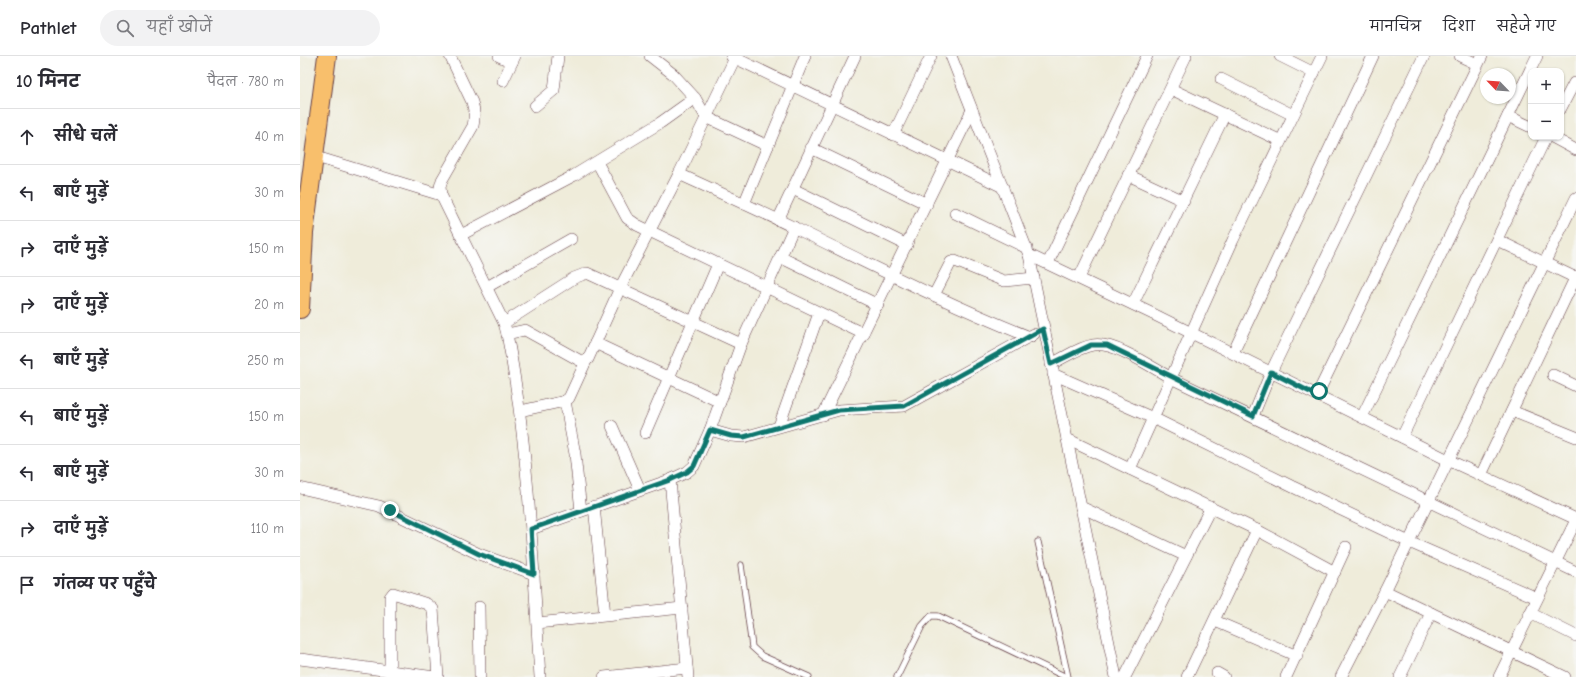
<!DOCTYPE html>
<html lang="hi">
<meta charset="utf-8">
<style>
body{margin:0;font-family:"Comic Neue","Playpen Sans Deva",sans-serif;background:#f2f2f3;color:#2b2b33}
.controls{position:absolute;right:12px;top:12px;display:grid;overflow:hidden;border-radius:8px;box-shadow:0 1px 3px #0004}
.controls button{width:36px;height:36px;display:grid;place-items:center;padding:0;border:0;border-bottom:1px solid #e1e1e2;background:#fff;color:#2b2b33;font:20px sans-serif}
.compass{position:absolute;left:1180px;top:12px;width:36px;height:36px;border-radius:50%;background:#fff;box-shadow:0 1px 3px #0004;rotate:295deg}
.stop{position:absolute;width:12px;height:12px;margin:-9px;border:3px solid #0f766e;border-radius:50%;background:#fff}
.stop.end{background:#0f766e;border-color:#fff;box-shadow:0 1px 4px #0008}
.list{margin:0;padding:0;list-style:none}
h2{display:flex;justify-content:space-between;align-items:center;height:52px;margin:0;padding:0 16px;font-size:17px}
h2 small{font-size:13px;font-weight:400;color:#7c7c81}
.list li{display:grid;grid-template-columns:26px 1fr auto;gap:12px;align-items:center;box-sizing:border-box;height:56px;padding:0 16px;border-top:1px solid #e1e1e2}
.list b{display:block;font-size:15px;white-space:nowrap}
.list em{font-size:13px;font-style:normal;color:#7c7c81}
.icon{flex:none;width:22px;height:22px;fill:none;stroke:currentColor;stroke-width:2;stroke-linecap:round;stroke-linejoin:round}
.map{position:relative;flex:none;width:1276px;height:621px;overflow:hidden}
header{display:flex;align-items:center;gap:24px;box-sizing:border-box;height:56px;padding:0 20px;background:#fff;border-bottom:1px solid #e1e1e2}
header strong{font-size:19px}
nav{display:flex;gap:22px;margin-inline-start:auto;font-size:14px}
.search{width:280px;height:36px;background:#f2f2f3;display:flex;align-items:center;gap:10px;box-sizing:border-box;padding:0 14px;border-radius:22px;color:#7c7c81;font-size:15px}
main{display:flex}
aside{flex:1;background:#fff}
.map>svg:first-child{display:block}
</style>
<header>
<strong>Pathlet</strong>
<div class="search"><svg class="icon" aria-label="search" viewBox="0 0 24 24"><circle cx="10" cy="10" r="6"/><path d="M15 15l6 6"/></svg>यहाँ खोजें</div>
<nav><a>मानचित्र</a><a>दिशा</a><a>सहेजे गए</a></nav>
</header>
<main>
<aside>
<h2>10 मिनट<small>पैदल · 780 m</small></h2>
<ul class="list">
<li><svg class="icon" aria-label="ahead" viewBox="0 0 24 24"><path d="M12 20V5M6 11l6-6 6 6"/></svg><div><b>सीधे चलें</b></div><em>40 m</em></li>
<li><svg class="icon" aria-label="left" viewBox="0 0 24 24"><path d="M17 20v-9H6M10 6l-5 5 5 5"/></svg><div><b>बाएँ मुड़ें</b></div><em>30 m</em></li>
<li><svg class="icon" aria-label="right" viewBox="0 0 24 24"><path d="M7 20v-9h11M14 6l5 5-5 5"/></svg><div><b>दाएँ मुड़ें</b></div><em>150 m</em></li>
<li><svg class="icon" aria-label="right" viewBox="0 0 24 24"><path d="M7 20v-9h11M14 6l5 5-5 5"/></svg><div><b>दाएँ मुड़ें</b></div><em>20 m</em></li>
<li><svg class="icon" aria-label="left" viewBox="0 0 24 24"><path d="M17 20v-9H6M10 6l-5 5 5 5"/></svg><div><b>बाएँ मुड़ें</b></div><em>250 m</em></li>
<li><svg class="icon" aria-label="left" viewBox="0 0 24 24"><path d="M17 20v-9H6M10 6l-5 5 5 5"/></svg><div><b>बाएँ मुड़ें</b></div><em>150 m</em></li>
<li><svg class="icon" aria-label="left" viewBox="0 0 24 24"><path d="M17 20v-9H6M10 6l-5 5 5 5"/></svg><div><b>बाएँ मुड़ें</b></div><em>30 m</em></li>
<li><svg class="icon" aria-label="right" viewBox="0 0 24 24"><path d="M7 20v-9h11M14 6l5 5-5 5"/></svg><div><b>दाएँ मुड़ें</b></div><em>110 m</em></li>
<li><svg class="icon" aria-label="arrive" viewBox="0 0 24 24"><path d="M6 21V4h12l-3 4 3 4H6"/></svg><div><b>गंतव्य पर पहुँचे</b></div></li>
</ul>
</aside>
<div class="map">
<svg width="1276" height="621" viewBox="0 0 1276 621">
<rect width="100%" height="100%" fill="#f6f6f2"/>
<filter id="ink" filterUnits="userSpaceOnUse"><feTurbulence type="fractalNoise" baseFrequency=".025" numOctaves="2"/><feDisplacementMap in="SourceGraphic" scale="8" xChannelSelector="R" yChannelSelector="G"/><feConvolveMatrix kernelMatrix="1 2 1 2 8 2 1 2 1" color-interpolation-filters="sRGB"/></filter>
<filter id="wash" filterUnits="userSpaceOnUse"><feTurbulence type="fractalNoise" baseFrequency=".012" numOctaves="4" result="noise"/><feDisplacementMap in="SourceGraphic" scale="16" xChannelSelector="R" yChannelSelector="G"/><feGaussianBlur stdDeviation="0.9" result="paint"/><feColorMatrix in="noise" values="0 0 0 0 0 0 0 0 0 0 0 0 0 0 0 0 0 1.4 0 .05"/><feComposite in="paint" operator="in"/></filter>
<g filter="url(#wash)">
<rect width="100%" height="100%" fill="#efecda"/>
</g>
<g filter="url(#ink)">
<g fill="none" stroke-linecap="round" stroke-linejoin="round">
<defs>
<g id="lane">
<path d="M 738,486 L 768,621"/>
<path d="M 441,509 L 452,591 L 462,600 L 509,621"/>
<path d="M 597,621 L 622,570 L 631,560 L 638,560 L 766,621"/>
</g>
<g id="street">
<path d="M 150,0 L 172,46 C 175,55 175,61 173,70 L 142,124 L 140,131 L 141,139 L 204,267 L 207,278 C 229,391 233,507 240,621"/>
<path d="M 199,0 L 212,6"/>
<path d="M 350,0 L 373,18 L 395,42 L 406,61 L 468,90"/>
<path d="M 431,0 L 703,131"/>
<path d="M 651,0 L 729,199 L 816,621"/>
<path d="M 980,0 L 1014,17"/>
<path d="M 1160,0 L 1177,8"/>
<path d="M 921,23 L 993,59"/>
<path d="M 203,25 L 215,0"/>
<path d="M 871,33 L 979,84"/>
<path d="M 235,50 L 254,34 L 258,0"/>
<path d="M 1261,52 L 1274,27"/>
<path d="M 1208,60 L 1231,71"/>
<path d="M 593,79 L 631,0"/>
<path d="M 1252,81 L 1276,94"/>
<path d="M 511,92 L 627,148"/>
<path d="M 13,100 L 141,139"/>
<path d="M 297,106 L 327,162 L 337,169 L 564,278"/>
<path d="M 379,118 C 418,136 457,153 495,172 C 573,210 649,249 730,281"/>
<path d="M 828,119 L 884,145"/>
<path d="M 493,133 L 607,189"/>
<path d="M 444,148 L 505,0"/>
<path d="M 655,157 L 727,192"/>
<path d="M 478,164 L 555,0"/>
<path d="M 161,179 L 273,120 L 360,67 L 395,42"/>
<path d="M 1197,184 L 1276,222"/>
<path d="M 729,199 L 853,258 L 1148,404 L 1276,463"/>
<path d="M 480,201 L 578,249"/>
<path d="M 748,207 L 847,0"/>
<path d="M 779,222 L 886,0"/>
<path d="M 187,231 L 271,183"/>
<path d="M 634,239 L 651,206 L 655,205 L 704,225 L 734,222"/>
<path d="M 833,248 L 925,58"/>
<path d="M 204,267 L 274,222 L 287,217 L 441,288"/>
<path d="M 207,278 L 225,274 L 279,304 L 283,305 L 288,303 L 320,232 L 379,118 L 435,2"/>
<path d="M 295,287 L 420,346"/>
<path d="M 933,297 L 1073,0"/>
<path d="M 751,308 C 764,302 779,291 793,289 C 814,285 853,312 871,322 L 1276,516"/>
<path d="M 753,318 L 853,362 L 993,431 L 1109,486 L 1237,542"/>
<path d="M 1253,319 L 1276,330"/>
<path d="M 1017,339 L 1182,0"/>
<path d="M 265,345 L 275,398 L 281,455"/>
<path d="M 220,355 L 265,345 L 269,342 L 286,305"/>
<path d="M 1212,355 L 1276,381"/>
<path d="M 523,359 L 672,54"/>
<path d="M 953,360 L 971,316 L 1124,0"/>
<path d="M 1062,361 L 1237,0"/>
<path d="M 312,370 L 340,434"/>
<path d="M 479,370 L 519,257"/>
<path d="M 410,374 L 431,380 L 444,381 L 539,354 L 604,350 L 734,278"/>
<path d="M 345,377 L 418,208"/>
<path d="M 1102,381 L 1246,81"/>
<path d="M 767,383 L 957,474 L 1035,516"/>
<path d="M 830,413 L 933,184 L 1022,0"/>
<path d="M 1181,419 L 1276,220"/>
<path d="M 370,424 L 388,621"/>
<path d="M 0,432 L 79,450 L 179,498 L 234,518"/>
<path d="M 294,450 L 305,559"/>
<path d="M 781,451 L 886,500"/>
<path d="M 231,473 L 370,424 L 387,416 L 394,410 L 410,374 L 441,288 L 494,171"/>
<path d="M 1085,535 L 1265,621"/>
<path d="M 179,551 L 180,621"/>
<path d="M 1230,557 L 1276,580"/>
<path d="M 915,565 L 997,600"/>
<path d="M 237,567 L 382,552"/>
<path d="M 0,603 L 135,621"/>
<path d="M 90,616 L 90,541 L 93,537 L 127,548 L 133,553 L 138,621"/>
<path d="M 917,617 L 924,621"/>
<path d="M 304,621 L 387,612"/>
<path d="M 825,621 L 911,451"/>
<path d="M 887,621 L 957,474"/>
<path d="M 986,621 L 1046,491"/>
<path d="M 1041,621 L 1085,535 L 1276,142"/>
<path d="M 1100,621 L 1131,557"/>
<path d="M 1199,621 L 1276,464"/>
</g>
<path id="primary" d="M 0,253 L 4,177 L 27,0"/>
</defs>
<use href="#lane" stroke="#633e45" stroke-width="7"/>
<use href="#street" stroke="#633e45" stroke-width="12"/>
<use href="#primary" stroke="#633e45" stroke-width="20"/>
<use href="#lane" stroke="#fff" stroke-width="5.5"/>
<use href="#street" stroke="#fff" stroke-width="11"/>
<use href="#primary" stroke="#f8bf6c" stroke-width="18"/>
</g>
</g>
<g fill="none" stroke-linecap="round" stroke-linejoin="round" filter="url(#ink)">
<path stroke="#0f766e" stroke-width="5" d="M 90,454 L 179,498 L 234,518 L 231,473 L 370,424 L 387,416 L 394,410 L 410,374 L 431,380 L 444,381 L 539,354 L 604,350 L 743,273 L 751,308 L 791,289 L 807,289 L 953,360 L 971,316 L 1016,339 L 1019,335"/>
</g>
</svg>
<div class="controls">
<button>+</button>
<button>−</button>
</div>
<svg class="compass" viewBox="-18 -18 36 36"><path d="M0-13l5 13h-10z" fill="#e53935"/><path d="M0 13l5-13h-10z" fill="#7c7c81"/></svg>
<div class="stop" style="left:1019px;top:335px"></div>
<div class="stop end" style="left:90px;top:454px"></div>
</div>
</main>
